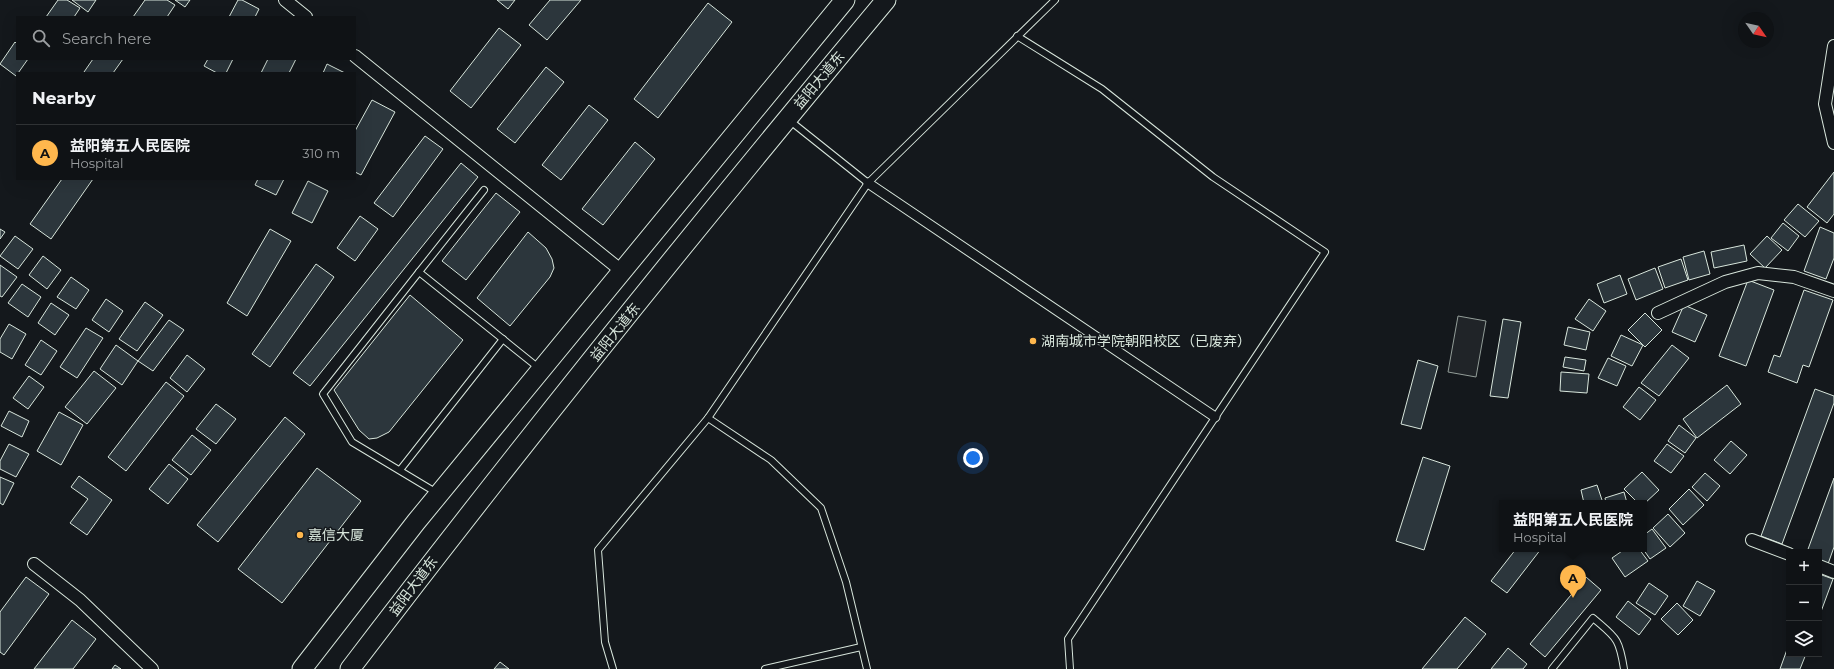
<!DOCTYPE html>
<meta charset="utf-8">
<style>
body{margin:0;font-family:Montserrat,"Noto Sans SC",sans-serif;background:#181b1e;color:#f1f3f6}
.controls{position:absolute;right:12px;bottom:12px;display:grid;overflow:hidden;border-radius:0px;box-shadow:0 4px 16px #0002}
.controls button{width:36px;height:36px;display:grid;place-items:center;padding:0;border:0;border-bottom:1px solid #2f3234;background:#0f1215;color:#f1f3f6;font:20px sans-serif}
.compass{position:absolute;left:1738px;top:12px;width:36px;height:36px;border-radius:50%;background:#0f1215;box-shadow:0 4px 16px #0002;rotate:124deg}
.you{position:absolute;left:973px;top:458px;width:14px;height:14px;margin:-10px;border:3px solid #fff;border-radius:50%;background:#1a73e8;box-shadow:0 0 0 6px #1a73e833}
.badge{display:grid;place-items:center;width:26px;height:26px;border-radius:50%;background:#ffb74d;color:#111;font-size:13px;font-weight:700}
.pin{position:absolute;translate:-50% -33px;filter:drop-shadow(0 1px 2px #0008)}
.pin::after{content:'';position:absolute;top:21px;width:14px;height:12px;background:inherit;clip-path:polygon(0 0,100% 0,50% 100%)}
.popup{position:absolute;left:1499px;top:500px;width:148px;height:52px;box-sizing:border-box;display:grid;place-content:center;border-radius:0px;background:#0f1215;filter:drop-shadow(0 1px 3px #0005);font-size:13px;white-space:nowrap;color:#9b9ea0}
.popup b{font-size:15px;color:#f1f3f6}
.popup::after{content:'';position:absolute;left:50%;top:100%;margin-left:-8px;border:8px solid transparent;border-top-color:#0f1215}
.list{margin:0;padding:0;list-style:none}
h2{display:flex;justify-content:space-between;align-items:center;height:52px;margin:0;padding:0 16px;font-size:17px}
h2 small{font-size:13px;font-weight:400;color:#9b9ea0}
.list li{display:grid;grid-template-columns:26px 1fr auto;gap:12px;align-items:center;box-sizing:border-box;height:56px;padding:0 16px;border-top:1px solid #2f3234}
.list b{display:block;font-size:15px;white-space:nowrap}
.list p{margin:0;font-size:13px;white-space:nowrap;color:#9b9ea0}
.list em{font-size:13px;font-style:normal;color:#9b9ea0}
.icon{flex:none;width:22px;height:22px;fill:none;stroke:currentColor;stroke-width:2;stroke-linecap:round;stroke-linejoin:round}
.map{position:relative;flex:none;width:1834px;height:669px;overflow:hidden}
.search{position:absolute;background:#0f1215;box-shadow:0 4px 16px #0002;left:16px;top:16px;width:340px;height:44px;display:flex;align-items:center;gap:10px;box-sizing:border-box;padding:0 14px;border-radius:0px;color:#9b9ea0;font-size:15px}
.panel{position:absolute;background:#0f1215;box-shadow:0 4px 16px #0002;left:16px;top:72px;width:340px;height:108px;border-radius:0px}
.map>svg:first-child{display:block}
</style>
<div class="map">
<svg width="1834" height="669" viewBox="0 0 1834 669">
<rect width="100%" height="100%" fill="#14181c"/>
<path fill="#202428" stroke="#939e99" d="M 1458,316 L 1486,321 L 1476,377 L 1448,372 Z"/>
<g fill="#2c363c" stroke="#d8e6dc">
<path d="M 58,0 L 67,0 L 80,8 L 74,17 L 46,17 Z"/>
<path d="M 72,0 L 96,0 L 88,12 Z"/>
<path d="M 145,0 L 167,0 L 175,5 L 167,17 L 133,17 Z"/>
<path d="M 175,0 L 190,0 L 185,7 Z"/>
<path d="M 238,0 L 242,0 L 259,9 L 255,17 L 229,17 Z"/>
<path d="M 497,0 L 515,0 L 508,9 Z"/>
<path d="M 550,0 L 581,0 L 547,40 L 529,25 Z"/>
<path d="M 708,3 L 732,22 L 658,118 L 634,99 Z"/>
<path d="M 499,28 L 521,45 L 471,108 L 450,91 Z"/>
<path d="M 15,42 L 17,44 L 17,59 L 28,59 L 16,76 L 0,64 Z"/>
<path d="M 93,59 L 123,59 L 113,73 L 86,73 L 84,72 Z"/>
<path d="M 208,59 L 233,59 L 226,73 L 217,73 L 204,66 Z"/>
<path d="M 268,59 L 296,59 L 289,73 L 261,73 Z"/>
<path d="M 327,64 L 345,73 L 323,73 Z"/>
<path d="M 546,67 L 564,82 L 515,143 L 497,129 Z"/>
<path d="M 372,100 L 395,112 L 361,175 L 355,172 L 355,131 Z"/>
<path d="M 589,105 L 608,120 L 561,180 L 542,165 Z"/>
<path d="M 425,136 L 443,149 L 393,217 L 374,203 Z"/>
<path d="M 635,142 L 655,159 L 603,225 L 582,209 Z"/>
<path d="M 461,163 L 478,177 L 310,386 L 293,373 Z"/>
<path d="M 1834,172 L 1834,214 L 1827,223 L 1807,207 Z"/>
<path d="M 62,179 L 93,179 L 51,239 L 30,224 Z"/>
<path d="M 258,179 L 284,179 L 276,195 L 255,185 Z"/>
<path d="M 308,181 L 328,191 L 312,223 L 292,213 Z"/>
<path d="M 496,193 L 520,212 L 466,280 L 442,261 Z"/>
<path d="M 1798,204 L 1819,221 L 1805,237 L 1784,220 Z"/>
<path d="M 360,216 L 378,229 L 355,261 L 337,248 Z"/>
<path d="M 1783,223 L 1799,236 L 1788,251 L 1771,238 Z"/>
<path d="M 1820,227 L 1834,233 L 1834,258 L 1826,279 L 1804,271 Z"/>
<path d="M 0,229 L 5,232 L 0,239 Z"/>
<path d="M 270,229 L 291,241 L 247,316 L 227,303 Z"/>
<path d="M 528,232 L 546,248 L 552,259 L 554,268 L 550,277 L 510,326 L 477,298 Z"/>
<path d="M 15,236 L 33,249 L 18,269 L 0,256 Z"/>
<path d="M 1767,236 L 1782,250 L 1765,268 L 1750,254 Z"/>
<path d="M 1744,245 L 1747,261 L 1714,268 L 1711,252 Z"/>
<path d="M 1704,251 L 1710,274 L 1689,280 L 1683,257 Z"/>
<path d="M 43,256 L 61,270 L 47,289 L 29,275 Z"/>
<path d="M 1681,259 L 1688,280 L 1665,288 L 1658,267 Z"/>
<path d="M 316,264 L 334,277 L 270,367 L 252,354 Z"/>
<path d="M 0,265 L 17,277 L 2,297 L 0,296 Z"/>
<path d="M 1655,268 L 1663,289 L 1636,300 L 1628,279 Z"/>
<path d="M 1620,275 L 1627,294 L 1604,303 L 1597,284 Z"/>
<path d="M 71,277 L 89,290 L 76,309 L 57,297 Z"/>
<path d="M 1748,280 L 1774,290 L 1746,366 L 1719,356 Z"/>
<path d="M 22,284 L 41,297 L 28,317 L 8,303 Z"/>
<path d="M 1804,290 L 1833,300 L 1809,367 L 1803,365 L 1797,383 L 1768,372 L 1774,355 L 1780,357 Z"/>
<path d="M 410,295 L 463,340 L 389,432 L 377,438 L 369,439 L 359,430 L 334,390 Z"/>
<path d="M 106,299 L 123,311 L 109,332 L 92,320 Z"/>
<path d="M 1589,299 L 1606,311 L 1593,331 L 1575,319 Z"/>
<path d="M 145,302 L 163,315 L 137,351 L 119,339 Z"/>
<path d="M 51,303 L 69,315 L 55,335 L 38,323 Z"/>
<path d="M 1684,305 L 1707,315 L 1695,342 L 1672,332 Z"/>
<path d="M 1645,313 L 1662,330 L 1645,347 L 1628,330 Z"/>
<path d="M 1503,319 L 1521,322 L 1508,398 L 1490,396 Z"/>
<path d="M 169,320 L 184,330 L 153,371 L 138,361 Z"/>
<path d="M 9,324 L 26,334 L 12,359 L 0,352 L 0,339 Z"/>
<path d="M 1568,327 L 1590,332 L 1586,350 L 1564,345 Z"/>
<path d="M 86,328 L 103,338 L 77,378 L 60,367 Z"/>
<path d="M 1621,335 L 1643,345 L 1632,366 L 1611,356 Z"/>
<path d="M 41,340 L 57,351 L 41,375 L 25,365 Z"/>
<path d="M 116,345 L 138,361 L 122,385 L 100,369 Z"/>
<path d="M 1672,345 L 1689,358 L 1659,396 L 1641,383 Z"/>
<path d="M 187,355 L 205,369 L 187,392 L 170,378 Z"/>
<path d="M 1565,357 L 1586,360 L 1584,371 L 1563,367 Z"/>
<path d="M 1608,358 L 1626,366 L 1617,386 L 1598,378 Z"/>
<path d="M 1418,360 L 1438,366 L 1421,429 L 1401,424 Z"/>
<path d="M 94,371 L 116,388 L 87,424 L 65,407 Z"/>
<path d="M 1561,372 L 1589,374 L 1587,393 L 1560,391 Z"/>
<path d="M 29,376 L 44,387 L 28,409 L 13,398 Z"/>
<path d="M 166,382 L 184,396 L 126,471 L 108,457 Z"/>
<path d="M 1727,385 L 1741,404 L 1697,438 L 1683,419 Z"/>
<path d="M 1639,387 L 1656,400 L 1640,420 L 1623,407 Z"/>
<path d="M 1815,389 L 1834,396 L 1834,403 L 1782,544 L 1761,536 Z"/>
<path d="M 216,404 L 236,419 L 216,444 L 196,429 Z"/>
<path d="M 9,411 L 29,421 L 22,437 L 1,426 Z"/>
<path d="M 59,412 L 83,425 L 61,465 L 37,451 Z"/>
<path d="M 285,417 L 305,434 L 218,542 L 197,525 Z"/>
<path d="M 1679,425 L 1696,438 L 1685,453 L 1668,441 Z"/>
<path d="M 192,435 L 211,450 L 191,475 L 172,460 Z"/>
<path d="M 1731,441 L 1747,455 L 1730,474 L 1714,460 Z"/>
<path d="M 9,444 L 29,454 L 16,477 L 0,469 L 0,461 Z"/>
<path d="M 1667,444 L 1684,456 L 1671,473 L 1654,461 Z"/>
<path d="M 1423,457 L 1450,466 L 1424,550 L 1396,541 Z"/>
<path d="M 169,464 L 188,479 L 168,504 L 149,489 Z"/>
<path d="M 317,468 L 361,501 L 282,603 L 238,569 Z"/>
<path d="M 1642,472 L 1659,490 L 1644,504 L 1644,503 L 1638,503 L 1624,489 Z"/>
<path d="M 1705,473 L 1720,486 L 1707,501 L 1692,487 Z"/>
<path d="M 79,476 L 112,500 L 87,535 L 70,523 L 88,499 L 71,487 Z"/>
<path d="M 0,477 L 14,483 L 3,505 L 0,503 Z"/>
<path d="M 1834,478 L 1834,547 L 1828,564 L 1819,560 L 1819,552 L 1807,552 Z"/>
<path d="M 1597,485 L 1603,503 L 1584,503 L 1581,490 Z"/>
<path d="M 1689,489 L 1704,505 L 1683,525 L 1669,509 Z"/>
<path d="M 1624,492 L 1627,503 L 1606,503 L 1605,498 Z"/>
<path d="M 1668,514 L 1685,533 L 1670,547 L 1653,528 Z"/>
<path d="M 1652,529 L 1666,548 L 1650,559 L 1643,549 L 1644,549 L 1644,535 Z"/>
<path d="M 1516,549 L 1541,549 L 1507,593 L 1491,581 Z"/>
<path d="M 1625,549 L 1639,549 L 1648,561 L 1625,577 L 1612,558 Z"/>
<path d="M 1819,574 L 1833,579 L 1819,617 Z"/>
<path d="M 26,577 L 49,594 L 4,655 L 0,652 L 0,612 Z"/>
<path d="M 1586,577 L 1601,590 L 1545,657 L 1530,644 Z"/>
<path d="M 1697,581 L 1715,591 L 1700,616 L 1683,606 Z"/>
<path d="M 1649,583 L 1668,596 L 1655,615 L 1636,603 Z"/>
<path d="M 1628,601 L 1651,619 L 1639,635 L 1616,617 Z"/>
<path d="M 1677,603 L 1693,620 L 1678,635 L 1661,619 Z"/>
<path d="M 1465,617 L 1486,634 L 1457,669 L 1422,669 Z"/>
<path d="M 72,620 L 96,639 L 73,669 L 34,669 Z"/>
<path d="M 1789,644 L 1789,654 L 1806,654 L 1800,669 L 1780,669 Z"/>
<path d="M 1508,648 L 1527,664 L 1523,669 L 1491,669 Z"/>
<path d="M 500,662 L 509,669 L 494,669 Z"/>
<path d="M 115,665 L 121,669 L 112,669 Z"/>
</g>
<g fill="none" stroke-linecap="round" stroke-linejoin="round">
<defs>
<g id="service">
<path d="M 1017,36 L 1102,89 L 1213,177 L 1325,252 L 1068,639 L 1070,669"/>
<path d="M 868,183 L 1055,0"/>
<path d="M 484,190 L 419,272 L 540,369"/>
<path d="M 419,272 L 323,394 L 352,442 L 437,493"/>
<path d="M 708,418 L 771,460 L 821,508 L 846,582 L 867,669"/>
<path d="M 400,470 L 503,339"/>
<path d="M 613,669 L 605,642 L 598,550 L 708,418 L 868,183 L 789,120"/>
<path d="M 765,669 L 861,647"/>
<path d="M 1552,669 L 1593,618 C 1616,638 1619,637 1624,669"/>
</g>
<path id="pedestrian" d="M 868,183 L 1215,417"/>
<g id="minor">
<path d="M 285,0 L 306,17"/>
<path d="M 1834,46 L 1825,104 L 1834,143"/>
<path d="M 355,56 L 623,272"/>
<path d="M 1658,313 L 1725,282 L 1758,273 L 1794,277 L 1834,291"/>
<path d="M 1752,540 L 1789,554"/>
<path d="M 34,564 L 80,600 L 152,669"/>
<path d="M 1819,566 L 1834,572"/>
</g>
<g id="primary">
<path d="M 302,669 L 416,522 L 845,0"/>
<path d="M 350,669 C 523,442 703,219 886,0"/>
</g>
</defs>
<use href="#service" stroke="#d8e6dc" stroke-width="8"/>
<use href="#pedestrian" stroke="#d8e6dc" stroke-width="11"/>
<use href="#minor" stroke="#d8e6dc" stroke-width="14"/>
<use href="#primary" stroke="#d8e6dc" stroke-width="21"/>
<use href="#service" stroke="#14181c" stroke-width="6"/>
<use href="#pedestrian" stroke="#14181c" stroke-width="9"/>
<use href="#minor" stroke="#14181c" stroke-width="12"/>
<use href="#primary" stroke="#14181c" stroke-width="19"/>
</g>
<g fill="#ffb74d" stroke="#14181c" stroke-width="1.5">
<circle cx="1033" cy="341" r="4"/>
<circle cx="300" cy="535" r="4"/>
</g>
<g text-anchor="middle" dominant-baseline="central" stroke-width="3" stroke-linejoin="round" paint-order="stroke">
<g font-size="14" fill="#d8e6dc" stroke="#14181c">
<text transform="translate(819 80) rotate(-50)">益阳大道东</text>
<text transform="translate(615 332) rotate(-51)">益阳大道东</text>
<text transform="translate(413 586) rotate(-53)">益阳大道东</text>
</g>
<g font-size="14" fill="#d8e6dc" stroke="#14181c" text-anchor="start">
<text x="1041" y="341">湖南城市学院朝阳校区（已废弃）</text>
<text x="308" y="535">嘉信大厦</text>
</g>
</g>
</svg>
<div class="controls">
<button>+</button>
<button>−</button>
<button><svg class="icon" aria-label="layers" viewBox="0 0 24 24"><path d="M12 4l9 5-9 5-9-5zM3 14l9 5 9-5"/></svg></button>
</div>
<svg class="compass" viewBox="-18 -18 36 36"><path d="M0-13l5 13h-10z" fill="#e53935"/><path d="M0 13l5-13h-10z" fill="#9b9ea0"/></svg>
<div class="you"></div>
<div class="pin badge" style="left:1573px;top:598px">A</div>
<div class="popup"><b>益阳第五人民医院</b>Hospital</div>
<div class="search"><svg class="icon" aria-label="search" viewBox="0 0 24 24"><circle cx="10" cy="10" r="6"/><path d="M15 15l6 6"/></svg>Search here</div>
<section class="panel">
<h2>Nearby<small></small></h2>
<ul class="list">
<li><span class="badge">A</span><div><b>益阳第五人民医院</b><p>Hospital</p></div><em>310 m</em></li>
</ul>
</section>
</div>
